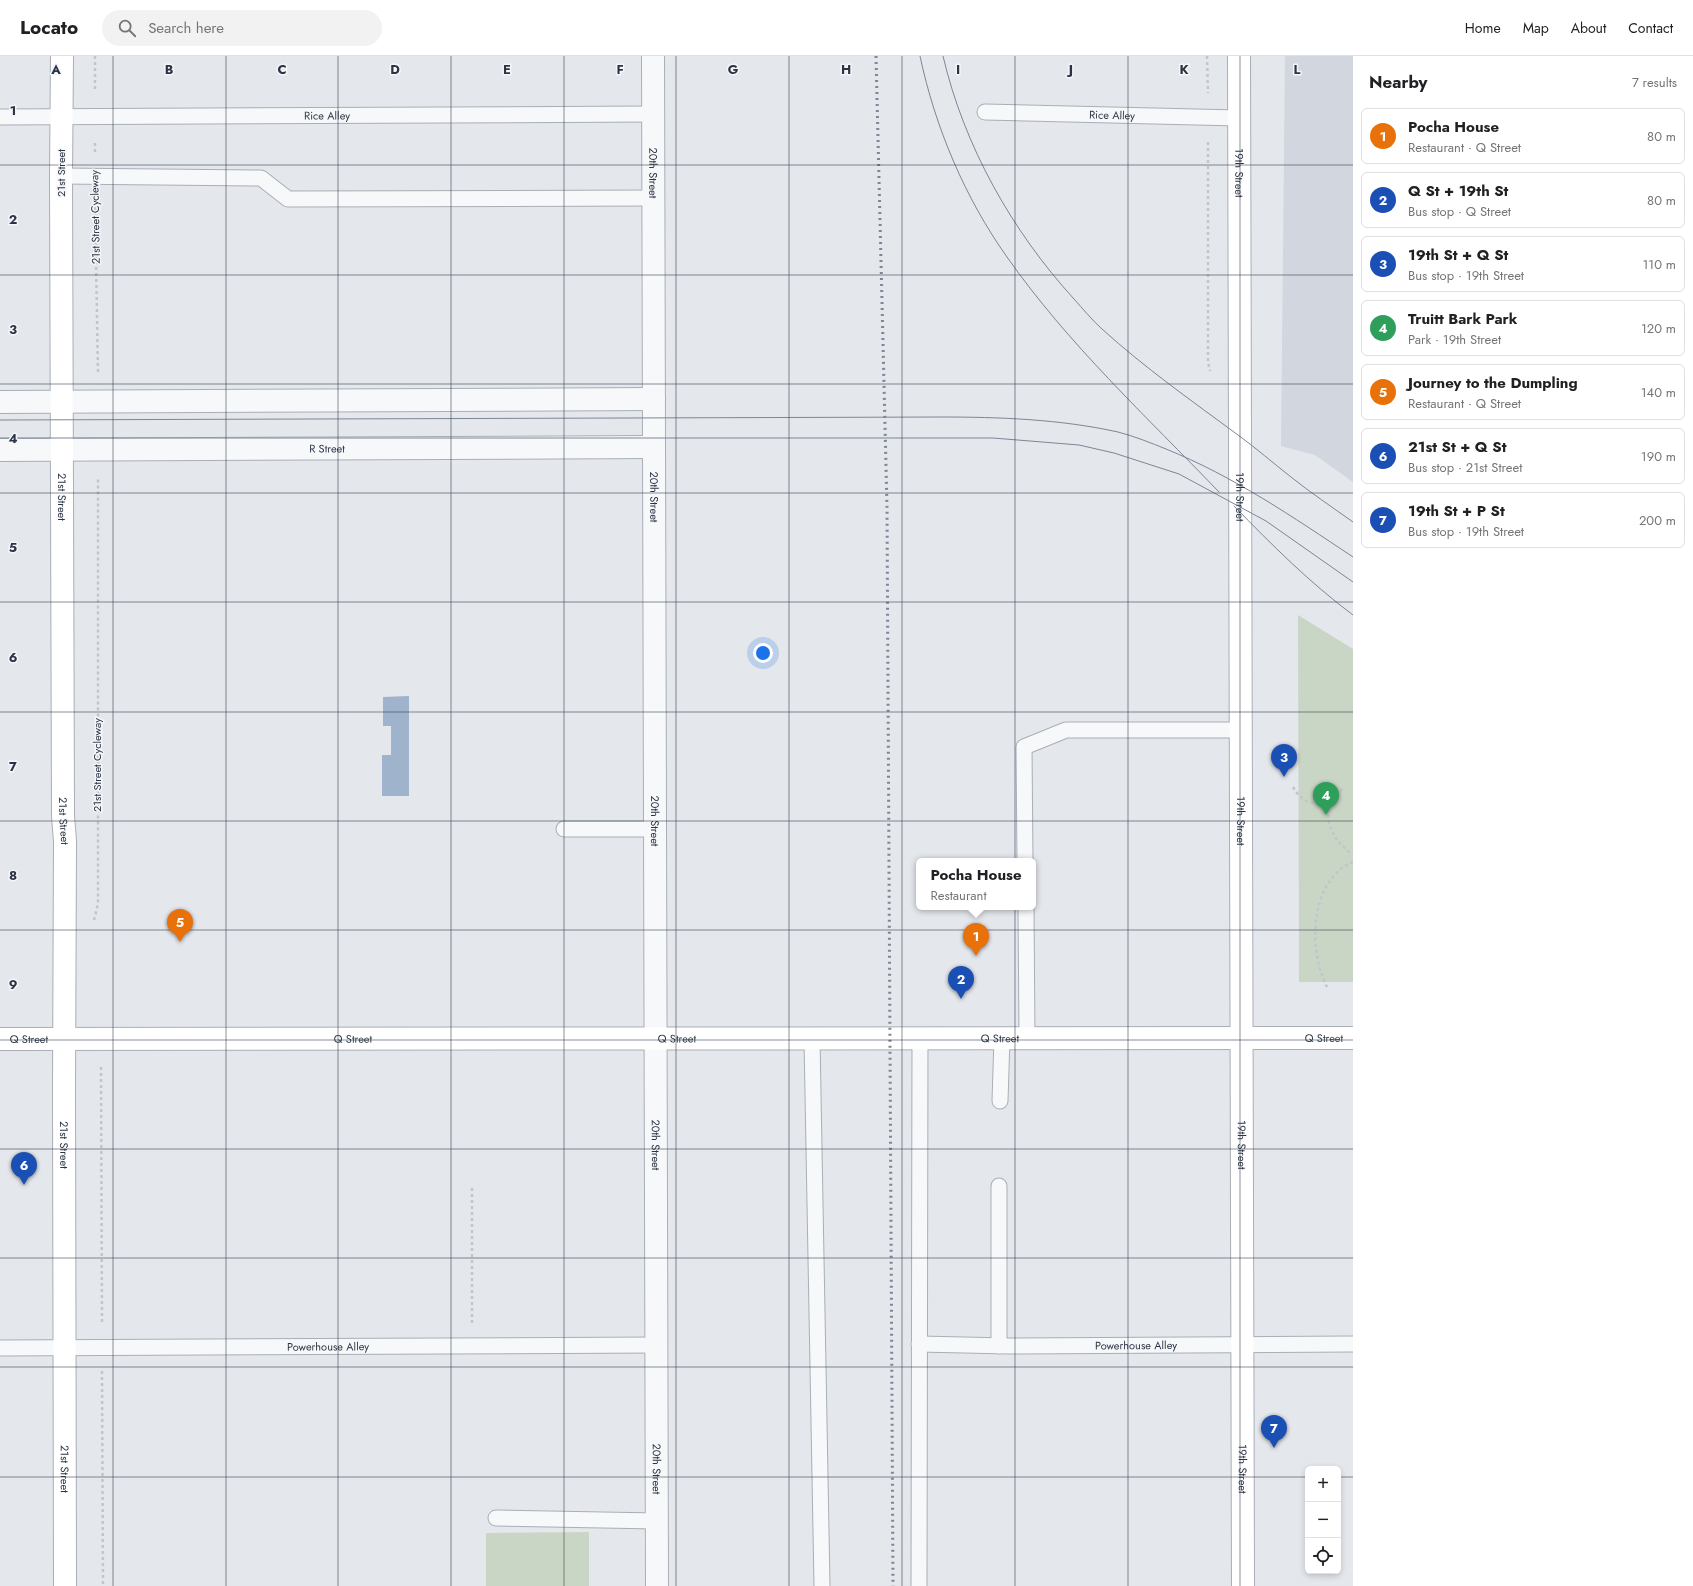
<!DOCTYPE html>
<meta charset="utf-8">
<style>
body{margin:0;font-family:Jost,sans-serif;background:#f2f2f2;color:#202124}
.controls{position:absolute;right:12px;bottom:12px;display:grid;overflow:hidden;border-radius:6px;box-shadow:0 2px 6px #0003}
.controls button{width:36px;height:36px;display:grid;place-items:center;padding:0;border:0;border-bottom:1px solid #e0e0e0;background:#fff;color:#202124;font:20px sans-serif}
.you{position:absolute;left:763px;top:597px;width:14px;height:14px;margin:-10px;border:3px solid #fff;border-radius:50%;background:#1a73e8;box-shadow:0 0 0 6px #1a73e833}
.badge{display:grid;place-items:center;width:26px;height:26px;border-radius:50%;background:#db2777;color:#fff;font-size:13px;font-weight:700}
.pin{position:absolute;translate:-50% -33px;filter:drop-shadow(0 1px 2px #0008)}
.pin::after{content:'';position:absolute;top:21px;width:14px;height:12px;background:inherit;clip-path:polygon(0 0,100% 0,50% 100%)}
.popup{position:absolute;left:916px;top:802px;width:120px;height:52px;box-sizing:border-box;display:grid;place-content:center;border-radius:6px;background:#fff;filter:drop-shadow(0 1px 3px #0005);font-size:13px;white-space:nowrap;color:#757577}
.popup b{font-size:15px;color:#202124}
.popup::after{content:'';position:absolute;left:50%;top:100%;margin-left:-8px;border:8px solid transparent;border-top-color:#fff}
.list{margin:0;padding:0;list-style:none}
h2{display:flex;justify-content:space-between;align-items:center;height:52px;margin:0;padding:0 16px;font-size:17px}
h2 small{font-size:13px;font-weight:400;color:#757577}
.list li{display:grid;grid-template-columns:26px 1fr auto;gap:12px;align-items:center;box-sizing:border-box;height:56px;margin:0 8px 8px;padding:0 8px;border:1px solid #e0e0e0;border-radius:6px}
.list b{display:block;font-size:15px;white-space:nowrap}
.list p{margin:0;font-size:13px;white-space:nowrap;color:#757577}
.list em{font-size:13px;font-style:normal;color:#757577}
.icon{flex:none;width:22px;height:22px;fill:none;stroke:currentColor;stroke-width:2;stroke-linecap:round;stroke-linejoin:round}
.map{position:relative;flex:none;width:1353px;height:1530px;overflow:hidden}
header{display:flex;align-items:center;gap:24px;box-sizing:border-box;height:56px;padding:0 20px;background:#fff;border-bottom:1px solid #e0e0e0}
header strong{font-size:19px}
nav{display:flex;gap:22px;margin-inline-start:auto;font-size:14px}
.search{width:280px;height:36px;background:#f2f2f2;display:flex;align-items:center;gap:10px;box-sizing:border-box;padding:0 14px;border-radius:22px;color:#757577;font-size:15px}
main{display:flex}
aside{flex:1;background:#fff}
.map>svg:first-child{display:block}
</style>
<header>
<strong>Locato</strong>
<div class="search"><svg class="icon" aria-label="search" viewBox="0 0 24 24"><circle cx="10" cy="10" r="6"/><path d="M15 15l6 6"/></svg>Search here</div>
<nav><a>Home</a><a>Map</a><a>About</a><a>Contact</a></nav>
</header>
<main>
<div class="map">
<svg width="1353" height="1530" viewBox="0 0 1353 1530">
<rect width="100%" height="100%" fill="#e4e7ec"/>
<path fill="#d2d6de" d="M 1285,0 L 1353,0 L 1353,426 L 1315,399 L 1281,390 Z"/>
<g fill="#c9d6c5">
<path d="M 1298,559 L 1353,593 L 1353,926 L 1299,926 Z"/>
<path d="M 589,1476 L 589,1530 L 486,1530 L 486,1477 Z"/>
</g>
<path fill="#9fb4cc" d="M 409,640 L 409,740 L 382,740 L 382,699 L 391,699 L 391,670 L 383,670 L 383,641 Z"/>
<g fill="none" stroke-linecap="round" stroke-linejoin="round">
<defs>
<g id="lane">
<path id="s1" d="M 985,56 L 1239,62"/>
<path id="s2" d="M 0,61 L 654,58"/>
<path d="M 61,120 L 261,122 L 288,143 L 654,142"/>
<path d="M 564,773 L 655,773"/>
<path d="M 1025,805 L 1024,691 L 1066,674 L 1241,674"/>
<path d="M 1026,851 L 1027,981"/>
<path d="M 812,983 L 822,1530"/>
<path d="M 1000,1045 L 1002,982"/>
<path id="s3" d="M 919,1288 L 1009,1290 L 1353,1288"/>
<path d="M 999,1290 L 999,1130"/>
<path id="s4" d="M 0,1292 L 657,1289"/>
<path d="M 496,1462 L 657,1465"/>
<path d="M 919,1530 L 920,982"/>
</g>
<g id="street">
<path id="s5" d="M 653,0 L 657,1530"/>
<path d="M 0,346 L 654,343"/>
<path id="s6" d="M 0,394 L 654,391"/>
</g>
<g id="secondary">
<path id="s7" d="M 62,0 L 61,120 L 63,760 L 65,785 L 64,1036 L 65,1530"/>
<path id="s8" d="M 1239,0 L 1243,1530"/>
<path id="s9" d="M 0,983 L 1353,982"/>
</g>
</defs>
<use href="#lane" stroke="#a9aeb7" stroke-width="17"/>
<use href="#street" stroke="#a9aeb7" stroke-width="24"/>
<use href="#secondary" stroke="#a9aeb7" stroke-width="24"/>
<g stroke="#c2c5cb" stroke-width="2.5" stroke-dasharray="3 3" stroke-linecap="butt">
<path d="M 95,0 L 95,36"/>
<path d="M 1207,0 L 1208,37"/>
<path d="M 1208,86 L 1208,306 L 1210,315"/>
<path d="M 95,96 L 95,85"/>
<path d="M 95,145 L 98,318"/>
<path d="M 1293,731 C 1302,747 1316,752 1333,742"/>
<path d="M 1342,733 C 1338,738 1333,742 1330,748 C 1323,766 1337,790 1353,798"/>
<path d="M 94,864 L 98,848 L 98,421"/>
<path d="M 1327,931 C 1308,895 1309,824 1353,806"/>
<path d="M 101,1011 L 102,1268"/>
<path d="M 472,1267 L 472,1129"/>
<path d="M 102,1315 L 103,1530"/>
</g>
<use href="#lane" stroke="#f7f8fa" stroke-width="15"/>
<use href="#street" stroke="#f7f8fa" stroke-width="22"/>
<use href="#secondary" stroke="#fff" stroke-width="22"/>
<g stroke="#7d8696" stroke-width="1">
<path d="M 920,0 C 935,71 965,142 1007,201 C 1068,288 1146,360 1219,436"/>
<path d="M 943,0 C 964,90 1012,175 1074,243 C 1083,253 1092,264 1102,273 C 1145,312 1192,345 1238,379 C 1256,392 1273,407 1291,421 C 1311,437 1332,451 1353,466"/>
<path d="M 0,364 L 940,361 C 999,361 1059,363 1118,376 C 1134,380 1151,387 1166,393 C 1233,420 1293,461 1353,501"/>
<path d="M 0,382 L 993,382 L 1079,389 L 1114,397 L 1179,418 L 1266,465 L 1353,526"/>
<path d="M 1234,450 C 1272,489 1309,526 1353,559"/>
</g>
<path stroke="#7d8696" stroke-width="3" stroke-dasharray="2 4" stroke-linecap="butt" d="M 876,0 L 887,451 L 893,1530"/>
</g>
<path fill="none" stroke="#2b3445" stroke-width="1" stroke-opacity="0.55" d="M 113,0 L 113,1530M 226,0 L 226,1530M 338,0 L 338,1530M 451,0 L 451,1530M 564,0 L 564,1530M 676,0 L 676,1530M 789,0 L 789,1530M 902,0 L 902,1530M 1015,0 L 1015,1530M 1128,0 L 1128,1530M 1240,0 L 1240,1530M 0,109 L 1353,109M 0,219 L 1353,219M 0,328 L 1353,328M 0,437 L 1353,437M 0,546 L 1353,546M 0,656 L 1353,656M 0,765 L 1353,765M 0,874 L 1353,874M 0,984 L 1353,984M 0,1093 L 1353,1093M 0,1202 L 1353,1202M 0,1311 L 1353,1311M 0,1421 L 1308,1421M 1338,1421 L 1353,1421"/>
<g text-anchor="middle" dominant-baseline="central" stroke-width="3" stroke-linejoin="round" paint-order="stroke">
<g font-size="11" fill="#2b3445" stroke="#f4f6f9">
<text stroke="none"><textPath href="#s1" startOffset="127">Rice Alley</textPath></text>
<text stroke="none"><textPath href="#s2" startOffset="327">Rice Alley</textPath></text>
<text transform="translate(61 117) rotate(-90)">21st Street</text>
<text stroke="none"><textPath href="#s5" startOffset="117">20th Street</textPath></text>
<text stroke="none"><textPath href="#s8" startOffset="117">19th Street</textPath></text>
<text transform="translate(95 161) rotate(-91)">21st Street Cycleway</text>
<text stroke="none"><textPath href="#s6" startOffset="327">R Street</textPath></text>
<text stroke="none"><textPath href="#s7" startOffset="441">21st Street</textPath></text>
<text stroke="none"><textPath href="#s5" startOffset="441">20th Street</textPath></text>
<text stroke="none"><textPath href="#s8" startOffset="441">19th Street</textPath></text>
<text transform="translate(97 709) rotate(-90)">21st Street Cycleway</text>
<text stroke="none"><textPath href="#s7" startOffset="765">21st Street</textPath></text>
<text stroke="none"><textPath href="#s5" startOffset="765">20th Street</textPath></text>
<text stroke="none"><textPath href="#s8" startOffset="765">19th Street</textPath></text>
<text stroke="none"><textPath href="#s9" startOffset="353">Q Street</textPath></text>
<text stroke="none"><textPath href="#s9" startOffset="1000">Q Street</textPath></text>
<text stroke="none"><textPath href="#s9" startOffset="1324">Q Street</textPath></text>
<text stroke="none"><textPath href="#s9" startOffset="29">Q Street</textPath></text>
<text stroke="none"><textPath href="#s9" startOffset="677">Q Street</textPath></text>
<text stroke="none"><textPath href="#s7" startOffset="1089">21st Street</textPath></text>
<text stroke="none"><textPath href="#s5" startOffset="1089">20th Street</textPath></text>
<text stroke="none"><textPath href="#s8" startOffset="1089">19th Street</textPath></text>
<text stroke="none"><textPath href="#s3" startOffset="217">Powerhouse Alley</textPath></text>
<text stroke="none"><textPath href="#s4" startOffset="328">Powerhouse Alley</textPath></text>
<text stroke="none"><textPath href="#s7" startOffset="1413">21st Street</textPath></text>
<text stroke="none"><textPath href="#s5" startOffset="1413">20th Street</textPath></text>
<text stroke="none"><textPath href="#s8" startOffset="1413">19th Street</textPath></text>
</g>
</g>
<g font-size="13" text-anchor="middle" font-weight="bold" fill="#2b3445" stroke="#f4f6f9" stroke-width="3" stroke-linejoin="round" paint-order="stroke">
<text x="56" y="18">A</text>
<text x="169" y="18">B</text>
<text x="282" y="18">C</text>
<text x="395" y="18">D</text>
<text x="507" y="18">E</text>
<text x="620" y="18">F</text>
<text x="733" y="18">G</text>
<text x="846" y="18">H</text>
<text x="958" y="18">I</text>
<text x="1071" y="18">J</text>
<text x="1184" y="18">K</text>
<text x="1297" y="18">L</text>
<text x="13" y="59">1</text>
<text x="13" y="168">2</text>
<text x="13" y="278">3</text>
<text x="13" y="387">4</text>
<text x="13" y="496">5</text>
<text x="13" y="606">6</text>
<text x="13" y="715">7</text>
<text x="13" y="824">8</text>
<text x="13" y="933">9</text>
</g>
</svg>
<div class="controls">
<button>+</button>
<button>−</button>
<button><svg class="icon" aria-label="locate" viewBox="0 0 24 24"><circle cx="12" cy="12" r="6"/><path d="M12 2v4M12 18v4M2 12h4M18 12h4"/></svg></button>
</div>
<div class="you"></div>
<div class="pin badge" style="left:976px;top:900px;background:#e8710a">1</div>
<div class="popup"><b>Pocha House</b>Restaurant</div>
<div class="pin badge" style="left:961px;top:943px;background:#1a4fb4">2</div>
<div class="pin badge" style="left:1284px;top:721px;background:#1a4fb4">3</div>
<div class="pin badge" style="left:1326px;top:759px;background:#2e9e5b">4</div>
<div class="pin badge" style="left:180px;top:886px;background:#e8710a">5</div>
<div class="pin badge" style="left:24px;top:1129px;background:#1a4fb4">6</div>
<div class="pin badge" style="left:1274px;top:1392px;background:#1a4fb4">7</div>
</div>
<aside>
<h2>Nearby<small>7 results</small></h2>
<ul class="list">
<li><span class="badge" style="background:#e8710a">1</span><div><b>Pocha House</b><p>Restaurant · Q Street</p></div><em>80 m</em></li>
<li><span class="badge" style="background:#1a4fb4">2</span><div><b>Q St + 19th St</b><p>Bus stop · Q Street</p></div><em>80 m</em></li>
<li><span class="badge" style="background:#1a4fb4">3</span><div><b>19th St + Q St</b><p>Bus stop · 19th Street</p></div><em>110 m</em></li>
<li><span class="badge" style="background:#2e9e5b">4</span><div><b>Truitt Bark Park</b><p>Park · 19th Street</p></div><em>120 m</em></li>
<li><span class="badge" style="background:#e8710a">5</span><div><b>Journey to the Dumpling</b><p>Restaurant · Q Street</p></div><em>140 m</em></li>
<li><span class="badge" style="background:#1a4fb4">6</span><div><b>21st St + Q St</b><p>Bus stop · 21st Street</p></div><em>190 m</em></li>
<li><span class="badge" style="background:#1a4fb4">7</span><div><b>19th St + P St</b><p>Bus stop · 19th Street</p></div><em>200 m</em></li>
</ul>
</aside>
</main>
